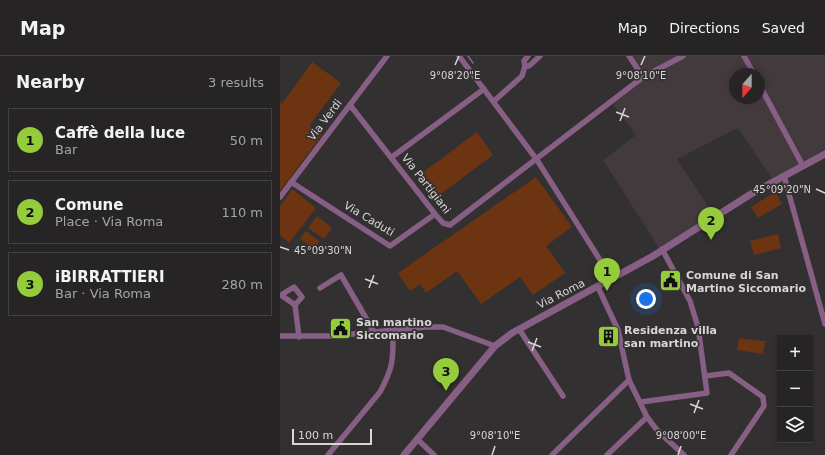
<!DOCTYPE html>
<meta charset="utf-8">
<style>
body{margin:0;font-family:"DejaVu Sans",sans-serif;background:#323032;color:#f1f3f6}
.controls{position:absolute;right:12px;bottom:12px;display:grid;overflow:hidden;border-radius:0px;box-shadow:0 2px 6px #0003}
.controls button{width:36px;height:36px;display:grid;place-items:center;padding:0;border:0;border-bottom:1px solid #424142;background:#262425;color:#f1f3f6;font:20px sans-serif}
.compass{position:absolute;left:449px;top:12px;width:36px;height:36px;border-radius:50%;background:#262425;box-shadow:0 2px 6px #0003;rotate:201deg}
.scale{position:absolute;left:12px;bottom:10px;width:80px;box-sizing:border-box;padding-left:4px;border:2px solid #d7d5d5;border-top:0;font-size:11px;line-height:14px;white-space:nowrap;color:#d7d5d5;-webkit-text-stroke:3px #333031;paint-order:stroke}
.you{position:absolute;left:366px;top:243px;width:14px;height:14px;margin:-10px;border:3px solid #fff;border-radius:50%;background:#1a73e8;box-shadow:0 0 0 6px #1a73e833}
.badge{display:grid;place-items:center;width:26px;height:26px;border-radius:50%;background:#94cc3b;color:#111;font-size:13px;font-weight:700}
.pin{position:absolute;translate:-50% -33px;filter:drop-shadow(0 1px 2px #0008)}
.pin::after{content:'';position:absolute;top:21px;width:14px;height:12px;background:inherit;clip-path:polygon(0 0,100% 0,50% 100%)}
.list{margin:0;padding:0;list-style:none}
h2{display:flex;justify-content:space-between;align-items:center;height:52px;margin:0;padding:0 16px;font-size:17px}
h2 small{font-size:13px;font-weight:400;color:#a4a4a7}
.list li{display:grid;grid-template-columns:26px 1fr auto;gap:12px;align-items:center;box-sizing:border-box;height:64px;margin:0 8px 8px;padding:0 8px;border:1px solid #424142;border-radius:0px}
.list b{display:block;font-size:15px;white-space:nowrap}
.list p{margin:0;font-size:13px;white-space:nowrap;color:#a4a4a7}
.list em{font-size:13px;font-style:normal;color:#a4a4a7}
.icon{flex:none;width:22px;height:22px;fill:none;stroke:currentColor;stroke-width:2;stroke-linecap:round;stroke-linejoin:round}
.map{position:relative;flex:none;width:545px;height:399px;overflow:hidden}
header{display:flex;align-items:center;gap:24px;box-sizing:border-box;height:56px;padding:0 20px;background:#262425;border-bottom:1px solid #424142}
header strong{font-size:19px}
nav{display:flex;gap:22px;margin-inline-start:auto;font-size:14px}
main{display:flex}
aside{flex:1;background:#262425}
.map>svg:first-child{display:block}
</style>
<header>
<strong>Map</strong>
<nav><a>Map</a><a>Directions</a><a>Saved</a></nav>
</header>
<main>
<aside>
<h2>Nearby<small>3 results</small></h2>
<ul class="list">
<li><span class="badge">1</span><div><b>Caffè della luce</b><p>Bar</p></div><em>50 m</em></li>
<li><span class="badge">2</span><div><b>Comune</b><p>Place · Via Roma</p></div><em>110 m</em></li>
<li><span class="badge">3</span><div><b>iBIRRATTIERI</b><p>Bar · Via Roma</p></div><em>280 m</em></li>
</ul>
</aside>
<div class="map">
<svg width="545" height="399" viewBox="0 0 545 399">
<rect width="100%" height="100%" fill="#333031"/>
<path fill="#433a3d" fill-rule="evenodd" d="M 350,0 L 545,0 L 545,94 L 492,123 L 458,72 L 397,103 L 433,158 L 379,192 L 323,104 L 356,79 L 333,48 L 365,23 ZM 455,18 L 479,18 L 479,42 L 455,42 Z"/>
<g fill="#6d3411">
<path d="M 32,6 L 61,27 L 29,70 L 42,79 L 0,135 L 0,46 L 2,48 Z"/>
<path d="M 197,76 L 213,99 L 154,143 L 137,121 Z"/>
<path d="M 256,121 L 292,171 L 266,190 L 285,217 L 253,239 L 240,221 L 201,248 L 177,215 L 146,237 L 140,228 L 130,235 L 118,217 Z"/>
<path d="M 12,133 L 36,152 L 9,187 L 0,179 L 0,150 Z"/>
<path d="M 495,136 L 502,148 L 478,162 L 471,151 Z"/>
<path d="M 37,160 L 52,172 L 44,183 L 28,172 Z"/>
<path d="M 26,175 L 39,185 L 34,193 L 20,183 Z"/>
<path d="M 498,178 L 501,192 L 474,199 L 470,185 Z"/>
<path d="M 459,282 L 485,285 L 483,298 L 457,294 Z"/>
</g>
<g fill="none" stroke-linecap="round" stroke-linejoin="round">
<path stroke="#7b6794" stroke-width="1.5" d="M 188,0 L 193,7"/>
<g stroke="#875f84" stroke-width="5.5">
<path d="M 179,0 L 257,104 L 332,223"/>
<path d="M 248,0 L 244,5 L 245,10 L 249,10 L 260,0"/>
<path d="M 349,0 L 363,21"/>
<path d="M 464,0 L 474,18"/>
<path d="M 479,28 L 523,110"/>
<path d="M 214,45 L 242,20 L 245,10"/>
<path d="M 70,49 L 155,158 L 163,167 L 170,169 L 363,21 L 403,0"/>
<path d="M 112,101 L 204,33"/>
<path d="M 504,120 L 545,268"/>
<path d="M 11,126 L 110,190 L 155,158"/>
<path d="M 0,141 L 107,0"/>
<path d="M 14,231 L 22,241 L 15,249 L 1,239 Z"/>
<path d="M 318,231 L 338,274 L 349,324 L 367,361 L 377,374 L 404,399"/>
<path d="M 40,232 L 61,219 L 94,276"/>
<path d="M 15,249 L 19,281"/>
<path d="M 239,273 L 283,340"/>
<path d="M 0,280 L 52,280 L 146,271 L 163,271 L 215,290"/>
<path d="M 425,320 L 449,317 L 483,341 L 484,350 L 451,399"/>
<path d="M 361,346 L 427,337 L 418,271 L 410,245 L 382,193"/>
<path d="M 137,383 L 154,399"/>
<path d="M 48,399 L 100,336 C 114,310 113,303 113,275"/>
<path d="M 272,399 L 349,324"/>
<path d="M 327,399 L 367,361"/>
</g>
<path stroke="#875f84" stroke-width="7" d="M 124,399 L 215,290 L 232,277 L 373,200 L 471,138 L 545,98"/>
</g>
<path fill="none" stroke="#d7d5d5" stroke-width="1.5" d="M 175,9 L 179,0M 361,9 L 365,0M 336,56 L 349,61M 340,65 L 345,52M 536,133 L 545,137M 0,191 L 9,194M 85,223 L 98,228M 89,232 L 94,219M 248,286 L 261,291M 252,295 L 257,282M 410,348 L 423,353M 414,357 L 419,344M 212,399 L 215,390M 398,399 L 401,390"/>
<defs>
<symbol id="civic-square" viewBox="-11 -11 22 22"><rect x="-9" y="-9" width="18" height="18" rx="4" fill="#94cc3b" stroke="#333031"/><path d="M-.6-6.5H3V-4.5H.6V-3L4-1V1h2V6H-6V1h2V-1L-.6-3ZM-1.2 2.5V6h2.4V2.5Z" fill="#111"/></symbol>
<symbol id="building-square" viewBox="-11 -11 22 22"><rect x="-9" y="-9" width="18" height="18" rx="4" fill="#94cc3b" stroke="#333031"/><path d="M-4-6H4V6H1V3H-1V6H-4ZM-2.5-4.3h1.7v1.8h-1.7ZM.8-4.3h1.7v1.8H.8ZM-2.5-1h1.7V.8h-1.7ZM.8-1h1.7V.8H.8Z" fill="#111"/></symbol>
</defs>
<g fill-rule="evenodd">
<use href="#civic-square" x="378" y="212" width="25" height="25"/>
<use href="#civic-square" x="48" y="260" width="25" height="25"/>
<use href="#building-square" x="316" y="268" width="25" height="25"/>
</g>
<g text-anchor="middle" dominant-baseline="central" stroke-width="3.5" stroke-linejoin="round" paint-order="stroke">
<g font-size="11" fill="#d7d5d5" stroke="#333031">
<text transform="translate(45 64) rotate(-53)">Via Verdi</text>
<text transform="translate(146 128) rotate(52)">Via Partigiani</text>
<text transform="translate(89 163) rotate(31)">Via Caduti</text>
<text transform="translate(281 238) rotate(-27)">Via Roma</text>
</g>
<g font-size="11" font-weight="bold" fill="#d7d5d5" stroke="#333031" text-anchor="start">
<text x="406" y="219">Comune di San<tspan x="406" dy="13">Martino Siccomario</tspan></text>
<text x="76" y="266">San martino<tspan x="76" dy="13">Siccomario</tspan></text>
<text x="344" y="274">Residenza villa<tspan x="344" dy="13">san martino</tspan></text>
</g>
</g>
<g font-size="10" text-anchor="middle" fill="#d7d5d5" stroke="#333031" stroke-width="3.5" stroke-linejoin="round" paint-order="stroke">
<text x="175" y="23">9°08'20"E</text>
<text x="361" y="23">9°08'10"E</text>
<text x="502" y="137">45°09'20"N</text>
<text x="43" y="198">45°09'30"N</text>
<text x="215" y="383">9°08'10"E</text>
<text x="401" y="383">9°08'00"E</text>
</g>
</svg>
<div class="controls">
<button>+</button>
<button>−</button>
<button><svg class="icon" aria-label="layers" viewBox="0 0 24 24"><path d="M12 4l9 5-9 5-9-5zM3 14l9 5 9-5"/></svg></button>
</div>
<svg class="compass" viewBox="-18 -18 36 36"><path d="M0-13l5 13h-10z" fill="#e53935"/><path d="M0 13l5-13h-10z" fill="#a4a4a7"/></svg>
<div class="scale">100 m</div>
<div class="you"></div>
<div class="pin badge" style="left:327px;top:235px">1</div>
<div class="pin badge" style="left:431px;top:184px">2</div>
<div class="pin badge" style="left:166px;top:335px">3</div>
</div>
</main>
